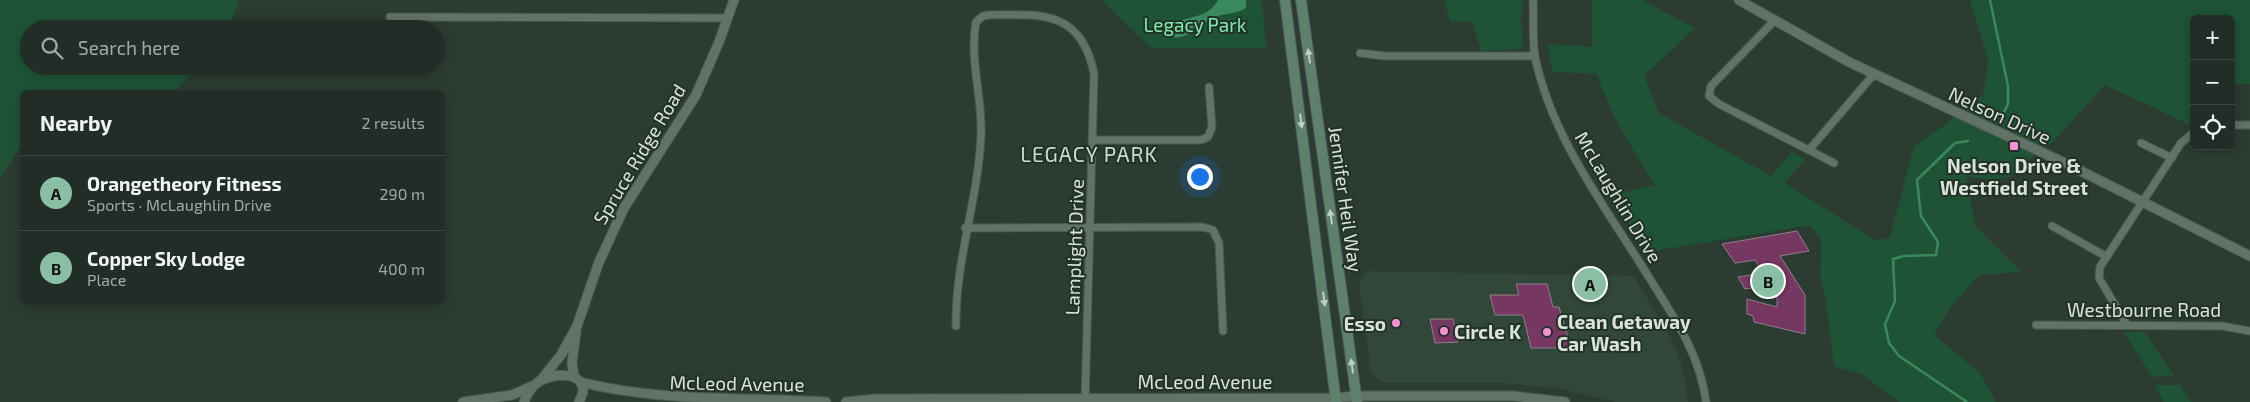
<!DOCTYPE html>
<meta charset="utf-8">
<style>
body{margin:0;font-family:"Exo 2",sans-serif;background:#2d3932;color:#f1f3f6}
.controls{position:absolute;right:15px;top:15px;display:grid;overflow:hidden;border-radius:8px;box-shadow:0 2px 12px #0003}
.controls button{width:45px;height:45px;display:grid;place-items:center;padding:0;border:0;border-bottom:1px solid #3e4943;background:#212d26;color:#f1f3f6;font:25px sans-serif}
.you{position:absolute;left:1199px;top:176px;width:18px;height:18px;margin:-12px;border:4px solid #fff;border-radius:50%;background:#1a73e8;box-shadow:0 0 0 8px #1a73e833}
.badge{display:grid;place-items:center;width:32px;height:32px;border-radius:50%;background:#8abfa5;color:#111;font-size:16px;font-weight:700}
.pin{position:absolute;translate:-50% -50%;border:2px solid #fff;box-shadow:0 1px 5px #0006}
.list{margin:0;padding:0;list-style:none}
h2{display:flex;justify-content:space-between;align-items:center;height:65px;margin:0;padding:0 20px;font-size:21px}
h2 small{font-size:16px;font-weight:400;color:#a2a8a7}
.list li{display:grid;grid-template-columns:32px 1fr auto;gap:15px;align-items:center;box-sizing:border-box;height:75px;padding:0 20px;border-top:1px solid #3e4943}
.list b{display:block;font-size:19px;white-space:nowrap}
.list p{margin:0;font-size:16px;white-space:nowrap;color:#a2a8a7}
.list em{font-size:16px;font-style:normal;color:#a2a8a7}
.icon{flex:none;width:28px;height:28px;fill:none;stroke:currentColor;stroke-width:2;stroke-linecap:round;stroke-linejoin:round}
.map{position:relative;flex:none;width:2250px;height:402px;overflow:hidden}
.search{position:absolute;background:#212d26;box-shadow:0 2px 12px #0003;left:20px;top:20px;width:425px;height:55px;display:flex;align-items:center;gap:12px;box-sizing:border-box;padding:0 18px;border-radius:28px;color:#a2a8a7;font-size:19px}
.panel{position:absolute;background:#212d26;box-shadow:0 2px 12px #0003;left:20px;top:90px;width:425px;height:215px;border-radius:8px}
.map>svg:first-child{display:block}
</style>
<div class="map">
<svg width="2250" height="402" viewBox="0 0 2250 402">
<rect width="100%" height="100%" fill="#2c3c32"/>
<path fill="#304739" d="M 1368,271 L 1633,276 L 1665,326 L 1677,351 L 1684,374 L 1688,402 L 1616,402 L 1557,388 L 1504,383 L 1385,383 L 1371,373 L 1359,283 L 1362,275 Z"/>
<g fill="#1e5336">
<path d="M 0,0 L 239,0 L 228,29 L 29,29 L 29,66 L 197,66 L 175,92 L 22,92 L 22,144 L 0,178 Z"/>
<path d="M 1102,0 L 1262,0 L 1266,48 L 1151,48 Z"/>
<path d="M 1444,0 L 1523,0 L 1521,20 L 1523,49 L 1481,51 L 1472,22 L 1450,21 Z"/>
<path d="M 1592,0 L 1642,0 L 1695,28 L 1644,76 L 1659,113 L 1771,176 L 1792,152 L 1805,159 L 1785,183 L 1876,241 L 1890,237 L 1914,146 L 1949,122 L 1964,104 L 1983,95 L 1988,61 L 1970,0 L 2250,0 L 2250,84 L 2231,84 L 2231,19 L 2194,19 L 2194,123 L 2188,124 L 2105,85 L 2051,144 L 2018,167 C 2011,186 1981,178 1966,176 L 1976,227 L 2021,272 L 1979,275 L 1950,308 L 1934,335 L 1980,373 L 1996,402 L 1899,402 L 1863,375 L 1834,366 L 1825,295 L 1820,277 L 1821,239 L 1810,225 L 1648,252 L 1611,195 L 1655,185 C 1633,150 1610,115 1597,74 L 1552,72 L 1548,44 L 1592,47 Z"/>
<path d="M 2124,332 L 2145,332 L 2174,376 L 2152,377 Z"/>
<path d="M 2154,385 L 2180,385 L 2191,402 L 2164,402 Z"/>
</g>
<path fill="#3a885d" d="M 1218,0 L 1246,0 L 1246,8 C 1235,15 1223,13 1212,18 C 1198,26 1188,40 1171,37 L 1169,32 C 1180,11 1205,24 1218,0 Z"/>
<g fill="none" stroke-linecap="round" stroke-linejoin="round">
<g stroke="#3a885d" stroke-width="2.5">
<path d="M 1990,0 L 2008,86 L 2008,104 L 2000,120"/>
<path d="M 1967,402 L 1899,356 L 1889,343 L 1885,324 L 1895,301 L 1893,259 L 1904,256 L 1936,255 L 1938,242 L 1921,216 L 1917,180 L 1955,143 L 1968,141"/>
</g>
</g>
<g fill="#763862" stroke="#907e88">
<path d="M 1797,231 L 1809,251 L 1780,256 L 1805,295 L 1805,334 L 1754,322 L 1753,316 L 1747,314 L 1747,299 L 1777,307 L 1777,294 L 1771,285 L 1745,289 L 1738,277 L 1763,273 L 1755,260 L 1735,263 L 1722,244 Z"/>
<path d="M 1516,284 L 1547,284 L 1553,307 L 1559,307 L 1571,348 L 1531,348 L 1523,315 L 1495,315 L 1490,295 L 1519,295 Z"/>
<path d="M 1430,319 L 1453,319 L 1458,342 L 1435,343 Z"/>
</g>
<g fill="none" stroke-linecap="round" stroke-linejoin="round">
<defs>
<g id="minor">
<path d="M 1533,0 C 1534,18 1532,39 1535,57 C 1552,139 1607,209 1650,279 C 1675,319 1700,354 1706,402"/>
<path d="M 390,17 L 728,18"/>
<path d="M 1773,22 L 1711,86 L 1709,96 L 1719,104 L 1834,163"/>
<path d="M 1360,53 L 1384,56 L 1535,56"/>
<path d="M 2231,125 L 2250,125"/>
<path d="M 1093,140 L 1201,140 L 1208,137 L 1212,127 L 1209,87"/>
<path d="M 2141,143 L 2172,158"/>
<path d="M 1809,150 L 1874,74"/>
<path d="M 2052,226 L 2107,257"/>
<path d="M 965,228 L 1203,227 L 1213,230 L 1219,243 L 1223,331"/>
<path d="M 2036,325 L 2222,326 L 2250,331"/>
<path d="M 2127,325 L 2099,278 L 2100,267 L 2181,143 L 2194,132"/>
<path d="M 956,326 C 955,261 978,201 981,136 C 983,98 969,61 976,22 L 983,16 L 988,15 C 1041,14 1082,10 1094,74 L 1085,402"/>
</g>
<g id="tertiary">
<path d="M 1739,0 L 1849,62 L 2067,164 L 2250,256"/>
<path d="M 574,377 L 572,363 L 576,331"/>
<path d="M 541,380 L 561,355 L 577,326 L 599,262 L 624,208 L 696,95 L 719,42 L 734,0"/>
<path d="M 580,382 C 659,402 744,397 826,402"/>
<path d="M 463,402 L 512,395 L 532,386"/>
<path d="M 524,402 C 527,394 530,388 537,383 C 548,374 583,369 583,391 C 583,394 580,399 579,402"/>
<path d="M 846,402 L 876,399 L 1336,398 L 1356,396 L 1513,396 L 1565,402"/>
</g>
<g id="secondary">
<path d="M 1285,0 L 1336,402"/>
<path d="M 1301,0 L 1357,402"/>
</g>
</defs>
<use href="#minor" stroke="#4b5950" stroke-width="9"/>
<use href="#tertiary" stroke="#4b5950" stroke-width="11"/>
<use href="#secondary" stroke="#4b5950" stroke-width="12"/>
<use href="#minor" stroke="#617267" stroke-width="7"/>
<use href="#tertiary" stroke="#617267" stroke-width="9"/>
<use href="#secondary" stroke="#5e806c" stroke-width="10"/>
</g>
<defs><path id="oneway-solid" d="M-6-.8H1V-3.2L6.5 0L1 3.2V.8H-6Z" transform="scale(1.25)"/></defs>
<g fill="#c0cfc6">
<use href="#oneway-solid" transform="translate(1309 56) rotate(-98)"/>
<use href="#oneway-solid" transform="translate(1301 121) rotate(83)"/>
<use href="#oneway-solid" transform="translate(1331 217) rotate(-98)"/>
<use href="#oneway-solid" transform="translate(1324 299) rotate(83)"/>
<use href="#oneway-solid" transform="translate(1352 366) rotate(-98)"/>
</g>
<g fill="#f591d2" stroke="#223228" stroke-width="2">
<rect x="2009" y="141" width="10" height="10" rx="2.5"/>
<circle cx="1396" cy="323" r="5"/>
<circle cx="1444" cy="331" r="5"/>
<circle cx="1547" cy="332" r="5"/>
</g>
<g text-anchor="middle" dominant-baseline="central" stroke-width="4" stroke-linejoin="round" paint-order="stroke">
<g font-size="19" fill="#81ebad" stroke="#223228">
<text x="1195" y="24">Legacy Park</text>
</g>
<g font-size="19" fill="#d9e3dc" stroke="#223228">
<text transform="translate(2000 115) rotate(25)">Nelson Drive</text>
<text transform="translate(639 154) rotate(-59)">Spruce Ridge Road</text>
<text transform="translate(1619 197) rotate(59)">McLaughlin Drive</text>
<text transform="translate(1346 199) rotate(82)">Jennifer Heil Way</text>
<text transform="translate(1074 247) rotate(-88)">Lamplight Drive</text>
<text x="2144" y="309">Westbourne Road</text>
<text x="1205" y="381">McLeod Avenue</text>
<text transform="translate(737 383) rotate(1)">McLeod Avenue</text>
</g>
<g font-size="19" font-weight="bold" fill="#d9e3dc" stroke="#223228" text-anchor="start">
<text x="2014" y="165" text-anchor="middle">Nelson Drive &amp;<tspan x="2014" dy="22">Westfield Street</tspan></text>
<text x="1557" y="321">Clean Getaway<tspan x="1557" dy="22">Car Wash</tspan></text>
<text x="1386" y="323" text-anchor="end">Esso</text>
<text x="1454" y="331">Circle K</text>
</g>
<g font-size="21" letter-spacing="1" fill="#c9ddd0" stroke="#223228">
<text x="1089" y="153">LEGACY PARK</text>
</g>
</g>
</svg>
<div class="controls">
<button>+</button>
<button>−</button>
<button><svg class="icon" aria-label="locate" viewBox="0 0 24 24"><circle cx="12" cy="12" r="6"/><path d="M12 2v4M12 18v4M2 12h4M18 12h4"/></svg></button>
</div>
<div class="you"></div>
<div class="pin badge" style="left:1590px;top:284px">A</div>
<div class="pin badge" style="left:1768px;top:281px">B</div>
<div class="search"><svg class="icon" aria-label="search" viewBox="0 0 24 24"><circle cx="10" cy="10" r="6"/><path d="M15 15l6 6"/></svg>Search here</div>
<section class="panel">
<h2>Nearby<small>2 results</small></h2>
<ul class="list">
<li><span class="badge">A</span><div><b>Orangetheory Fitness</b><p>Sports · McLaughlin Drive</p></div><em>290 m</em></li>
<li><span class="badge">B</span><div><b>Copper Sky Lodge</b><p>Place</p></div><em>400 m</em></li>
</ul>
</section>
</div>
